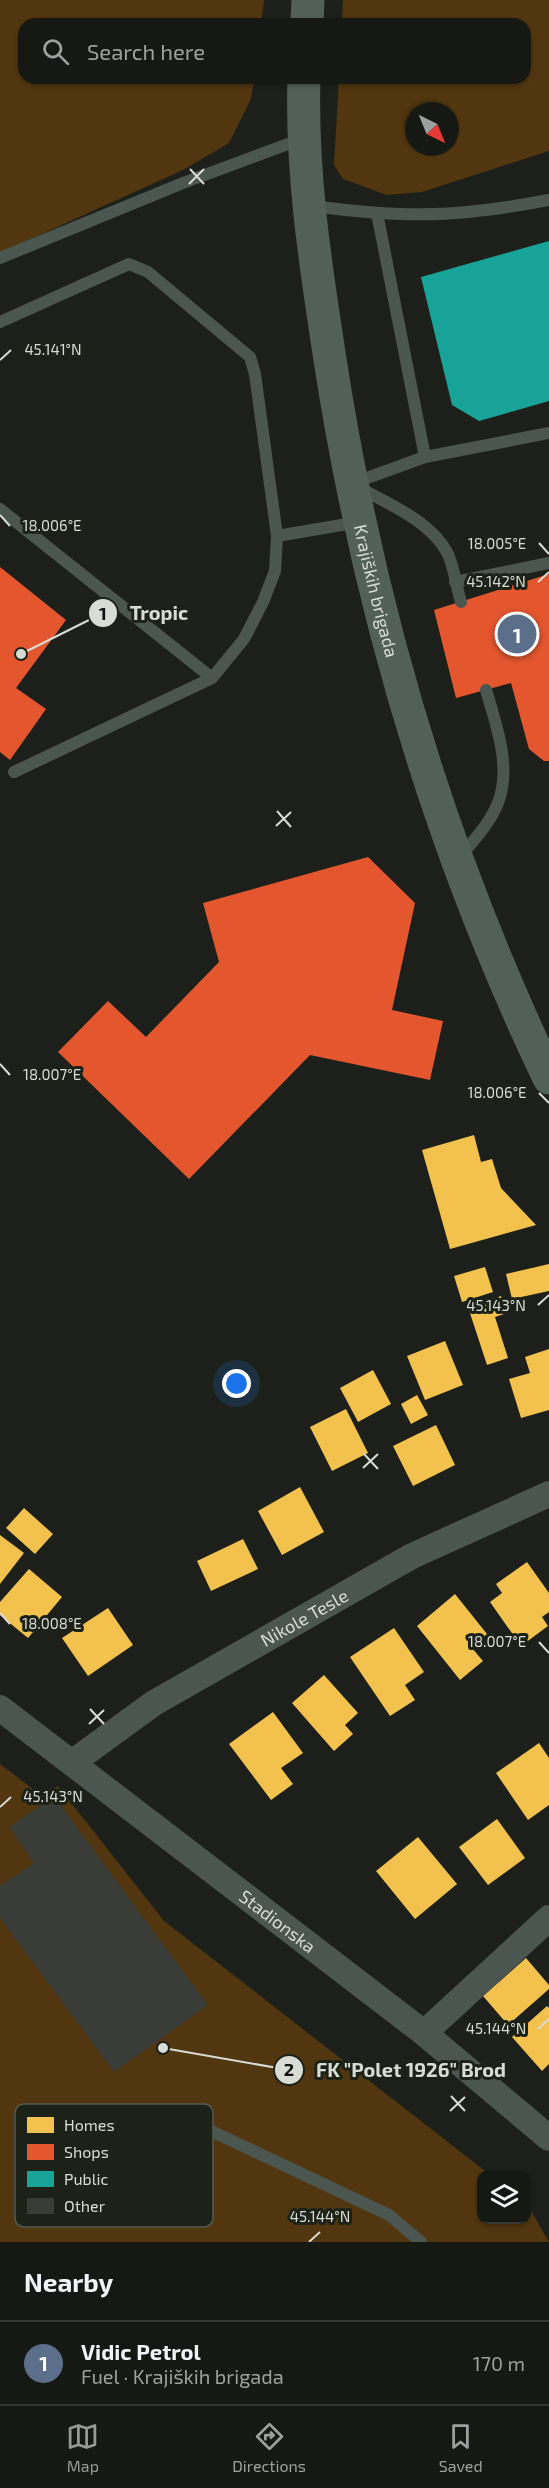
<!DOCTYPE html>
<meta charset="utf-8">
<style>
body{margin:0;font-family:"Exo 2",sans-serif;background:#1f211d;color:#f1f3f6}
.controls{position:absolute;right:18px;bottom:18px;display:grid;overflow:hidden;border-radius:12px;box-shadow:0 2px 4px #0004}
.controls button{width:54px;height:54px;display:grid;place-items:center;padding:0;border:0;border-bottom:2px solid #353734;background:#161814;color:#f1f3f6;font:30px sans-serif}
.compass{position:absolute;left:405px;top:102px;width:54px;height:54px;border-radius:50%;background:#161814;box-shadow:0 2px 4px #0004;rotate:137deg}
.you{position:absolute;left:237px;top:1384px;width:21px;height:21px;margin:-15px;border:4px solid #fff;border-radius:50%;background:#1a73e8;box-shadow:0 0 0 9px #1a73e833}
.badge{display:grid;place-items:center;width:39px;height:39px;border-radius:50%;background:#979a94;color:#fff;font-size:20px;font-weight:700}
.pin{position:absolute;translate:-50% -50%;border:3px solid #fff;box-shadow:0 2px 6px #0006}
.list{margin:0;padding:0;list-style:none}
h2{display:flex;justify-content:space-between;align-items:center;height:78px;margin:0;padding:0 24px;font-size:26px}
h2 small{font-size:20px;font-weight:400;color:#9ea0a0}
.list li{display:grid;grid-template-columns:39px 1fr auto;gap:18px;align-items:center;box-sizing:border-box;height:84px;padding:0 24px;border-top:2px solid #353734}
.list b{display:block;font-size:22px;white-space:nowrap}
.list p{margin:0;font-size:20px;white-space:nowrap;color:#9ea0a0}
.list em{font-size:20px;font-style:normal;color:#9ea0a0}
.icon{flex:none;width:33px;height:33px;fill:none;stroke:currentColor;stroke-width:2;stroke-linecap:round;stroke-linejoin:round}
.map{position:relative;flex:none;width:549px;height:2242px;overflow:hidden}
.search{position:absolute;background:#161814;box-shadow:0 2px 4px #0004;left:18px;right:18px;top:18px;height:66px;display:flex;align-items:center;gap:15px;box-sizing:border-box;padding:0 21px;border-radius:18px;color:#9ea0a0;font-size:22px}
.sheet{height:162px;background:#161814}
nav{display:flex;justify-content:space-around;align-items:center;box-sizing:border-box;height:84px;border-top:2px solid #353734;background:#161814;font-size:16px;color:#9ea0a0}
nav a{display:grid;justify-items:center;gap:3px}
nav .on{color:#979a94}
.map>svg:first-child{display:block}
</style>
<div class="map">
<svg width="549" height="2242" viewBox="0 0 549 2242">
<rect width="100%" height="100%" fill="#1d201a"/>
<g fill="#51360f" fill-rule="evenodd">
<path d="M 0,0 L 264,0 L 261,24 L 24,24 L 24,78 L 254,78 L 251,99 L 229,143 L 183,170 L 0,253 Z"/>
<path d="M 343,0 L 549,0 L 549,151 L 422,192 L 387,195 L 343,179 L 334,165 L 339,78 L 525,78 L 525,24 L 342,24 ZM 414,111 L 450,111 L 450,147 L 414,147 Z"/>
<path d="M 0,1764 L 41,1795 L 58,1786 L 164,1921 L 489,2174 L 482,2174 L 482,2220 L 526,2220 L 527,2204 L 549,2242 L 0,2242 Z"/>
</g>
<g fill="#f2c14e">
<path d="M 474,1135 L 481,1162 L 492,1159 L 501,1188 L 536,1225 L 450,1249 L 422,1150 Z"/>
<path d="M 549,1264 L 549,1291 L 512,1299 L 506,1274 Z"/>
<path d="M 485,1267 L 493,1292 L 462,1302 L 454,1276 Z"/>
<path d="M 501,1296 L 507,1313 L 495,1317 L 508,1358 L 487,1365 L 468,1307 Z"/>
<path d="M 445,1341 L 463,1385 L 425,1400 L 407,1356 Z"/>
<path d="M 549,1349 L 549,1410 L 521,1418 L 509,1379 L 530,1373 L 525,1357 Z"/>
<path d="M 373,1370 L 391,1404 L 358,1422 L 340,1388 Z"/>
<path d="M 417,1395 L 428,1415 L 411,1424 L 401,1404 Z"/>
<path d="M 346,1409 L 368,1453 L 332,1471 L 310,1427 Z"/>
<path d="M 436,1425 L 455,1465 L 413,1486 L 393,1446 Z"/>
<path d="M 300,1487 L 324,1532 L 282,1555 L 258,1511 Z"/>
<path d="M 24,1508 L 53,1534 L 35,1554 L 6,1528 Z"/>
<path d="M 0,1535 L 24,1553 L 0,1584 Z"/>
<path d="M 243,1539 L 258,1569 L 211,1591 L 197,1561 Z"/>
<path d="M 527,1562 L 549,1593 L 549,1612 L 542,1617 L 548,1626 L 521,1646 L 490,1602 L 502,1593 L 496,1584 Z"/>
<path d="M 29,1569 L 62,1597 L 28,1638 L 0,1615 L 0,1602 Z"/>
<path d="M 455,1594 L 487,1634 L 471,1647 L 483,1661 L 460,1680 L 417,1626 Z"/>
<path d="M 108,1608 L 133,1645 L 88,1676 L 62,1638 Z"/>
<path d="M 394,1628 L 424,1672 L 405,1685 L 415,1700 L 390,1716 L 350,1657 Z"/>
<path d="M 324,1675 L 358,1713 L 345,1725 L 353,1734 L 334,1751 L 292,1703 Z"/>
<path d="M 273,1712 L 303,1753 L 281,1768 L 293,1784 L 271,1800 L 229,1744 Z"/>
<path d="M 539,1743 L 549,1758 L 549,1805 L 528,1820 L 496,1773 Z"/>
<path d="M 497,1819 L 525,1858 L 488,1885 L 459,1847 Z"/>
<path d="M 418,1837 L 457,1884 L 415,1919 L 376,1871 Z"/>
<path d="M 526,1958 L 549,1985 L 549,1989 L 508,2025 L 483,1996 Z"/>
<path d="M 547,2006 L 549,2008 L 549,2064 L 542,2071 L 512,2037 Z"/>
</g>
<g fill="#e4572e">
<path d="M 0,567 L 66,620 L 16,688 L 46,709 L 10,760 L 0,752 Z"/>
<path d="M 549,574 L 549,761 L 544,761 L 529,749 L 511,683 L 456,698 L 434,610 Z"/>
<path d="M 368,857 L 415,903 L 392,1010 L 443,1021 L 430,1080 L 310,1055 L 189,1179 L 58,1052 L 108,1001 L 146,1037 L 219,962 L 203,903 Z"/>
</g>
<path fill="#17a398" d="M 549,241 L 549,401 L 479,421 L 452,405 L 421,277 Z"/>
<path fill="#3a3c37" d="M 54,1796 L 208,2005 L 114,2072 L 0,1918 L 0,1886 L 34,1863 L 9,1827 Z"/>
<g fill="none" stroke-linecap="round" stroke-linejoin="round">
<g stroke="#4b5650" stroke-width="12">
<path d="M 312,206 C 366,213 422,218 476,211 C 501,209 525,204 549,200"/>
<path d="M 377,213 L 425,457"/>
<path d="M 0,258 L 183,183 L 304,138"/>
<path d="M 0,322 L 129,264 L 148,272 L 250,357 L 255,374 L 277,536 L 275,571 L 263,602 L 244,639 L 212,678 L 14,772"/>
<path d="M 353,483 L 425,457 L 549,433"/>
<path d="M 358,487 C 388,504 429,520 447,552 C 454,566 456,586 461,602"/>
<path d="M 0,509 L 212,678"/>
<path d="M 277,536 L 359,522"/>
<path d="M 455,582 L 549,563"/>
<path d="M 460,857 C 474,840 492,821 499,800 C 511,765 496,724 486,690"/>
<path d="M 207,2129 L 389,2215 L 421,2242"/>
</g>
<g stroke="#4b5650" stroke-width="26">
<path id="s1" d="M 0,1708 L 424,2033 L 549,2138"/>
<path id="s2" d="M 73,1762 L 154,1703 L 412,1556 L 549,1494"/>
<path d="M 424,2033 L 549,1918"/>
</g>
<g stroke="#526158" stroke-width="33">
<path d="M 307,24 L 308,0"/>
<path id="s3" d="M 304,78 C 301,170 315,262 329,353 C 367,604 439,848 549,1078"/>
</g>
</g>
<path fill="none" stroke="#d8dcd5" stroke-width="2" d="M 190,169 L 204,184M 189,184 L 204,169M 0,360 L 11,350M 0,515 L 10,526M 539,543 L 549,554M 538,582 L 549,572M 277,811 L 291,827M 276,826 L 291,812M 0,1064 L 10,1075M 539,1093 L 549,1103M 538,1305 L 549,1295M 364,1454 L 378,1469M 363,1468 L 378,1454M 0,1613 L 10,1624M 539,1642 L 549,1653M 90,1709 L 104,1724M 89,1724 L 104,1710M 0,1807 L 11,1797M 538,2029 L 549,2019M 451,2096 L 465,2111M 450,2111 L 465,2097M 309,2242 L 320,2232"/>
<g text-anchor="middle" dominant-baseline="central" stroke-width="6" stroke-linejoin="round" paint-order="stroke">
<g font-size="18" fill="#d8dcd5" stroke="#1c2218">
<text stroke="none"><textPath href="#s3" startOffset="519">Krajiških brigada</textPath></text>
<text stroke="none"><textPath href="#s2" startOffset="273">Nikole Tesle</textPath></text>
<text stroke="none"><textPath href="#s1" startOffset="350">Stadionska</textPath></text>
</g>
</g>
<rect x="15" y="2104" width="198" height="123" rx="9" fill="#1c2218" stroke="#545a51" stroke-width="1.5"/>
<rect x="27" y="2117" width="27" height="16" fill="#f2c14e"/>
<rect x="27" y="2144" width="27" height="16" fill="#e4572e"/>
<rect x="27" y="2171" width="27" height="16" fill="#17a398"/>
<rect x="27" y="2198" width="27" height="16" fill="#3a3c37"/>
<g font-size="16" fill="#d8dcd5">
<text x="64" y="2131">Homes</text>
<text x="64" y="2158">Shops</text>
<text x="64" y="2185">Public</text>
<text x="64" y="2212">Other</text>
</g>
<g font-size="15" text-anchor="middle" fill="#d8dcd5" stroke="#1c2218" stroke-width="6" stroke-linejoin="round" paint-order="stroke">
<text x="53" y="355">45.141°N</text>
<text x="52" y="531">18.006°E</text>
<text x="497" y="549">18.005°E</text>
<text x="496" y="587">45.142°N</text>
<text x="52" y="1080">18.007°E</text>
<text x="497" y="1098">18.006°E</text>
<text x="496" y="1311">45.143°N</text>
<text x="52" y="1629">18.008°E</text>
<text x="497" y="1647">18.007°E</text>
<text x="53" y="1802">45.143°N</text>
<text x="496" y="2034">45.144°N</text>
<text x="320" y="2222">45.144°N</text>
</g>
<path fill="none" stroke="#d8dcd5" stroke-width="2" d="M21 654L103 613M163 2048L289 2070"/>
<g fill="#d8dcd5" stroke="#1c2218" stroke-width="2">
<circle cx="21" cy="654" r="6"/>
<circle cx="163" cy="2048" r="6"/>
<circle cx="103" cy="613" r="15"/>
<circle cx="289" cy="2070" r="15"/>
</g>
<g font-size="18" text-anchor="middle" font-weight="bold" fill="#111">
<text x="103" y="620">1</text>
<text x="289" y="2076">2</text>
</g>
<g font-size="20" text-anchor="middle" font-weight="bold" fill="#d8dcd5" stroke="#1c2218" stroke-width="6" stroke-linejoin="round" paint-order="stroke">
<text x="159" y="620">Tropic</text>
<text x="411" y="2077">FK "Polet 1926" Brod</text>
</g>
</svg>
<div class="controls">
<button><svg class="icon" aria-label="layers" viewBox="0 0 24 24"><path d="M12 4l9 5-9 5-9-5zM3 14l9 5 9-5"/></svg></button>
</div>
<svg class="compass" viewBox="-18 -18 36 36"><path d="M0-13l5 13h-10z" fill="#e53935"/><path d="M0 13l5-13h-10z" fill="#9ea0a0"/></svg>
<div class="you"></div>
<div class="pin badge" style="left:517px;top:634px;background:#5c6f8a">1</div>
<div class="search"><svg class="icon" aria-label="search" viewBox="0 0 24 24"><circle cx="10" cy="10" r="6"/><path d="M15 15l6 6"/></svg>Search here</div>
</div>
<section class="sheet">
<h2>Nearby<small></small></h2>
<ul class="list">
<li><span class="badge" style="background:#5c6f8a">1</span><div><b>Vidic Petrol</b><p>Fuel · Krajiških brigada</p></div><em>170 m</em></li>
</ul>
</section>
<nav>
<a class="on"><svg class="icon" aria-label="map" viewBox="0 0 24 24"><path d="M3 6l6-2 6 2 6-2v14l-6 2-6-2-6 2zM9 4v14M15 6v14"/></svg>Map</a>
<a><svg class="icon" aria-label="directions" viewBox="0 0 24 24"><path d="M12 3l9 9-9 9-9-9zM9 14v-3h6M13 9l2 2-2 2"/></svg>Directions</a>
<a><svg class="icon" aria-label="saved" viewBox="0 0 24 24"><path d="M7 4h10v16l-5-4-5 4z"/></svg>Saved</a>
</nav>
